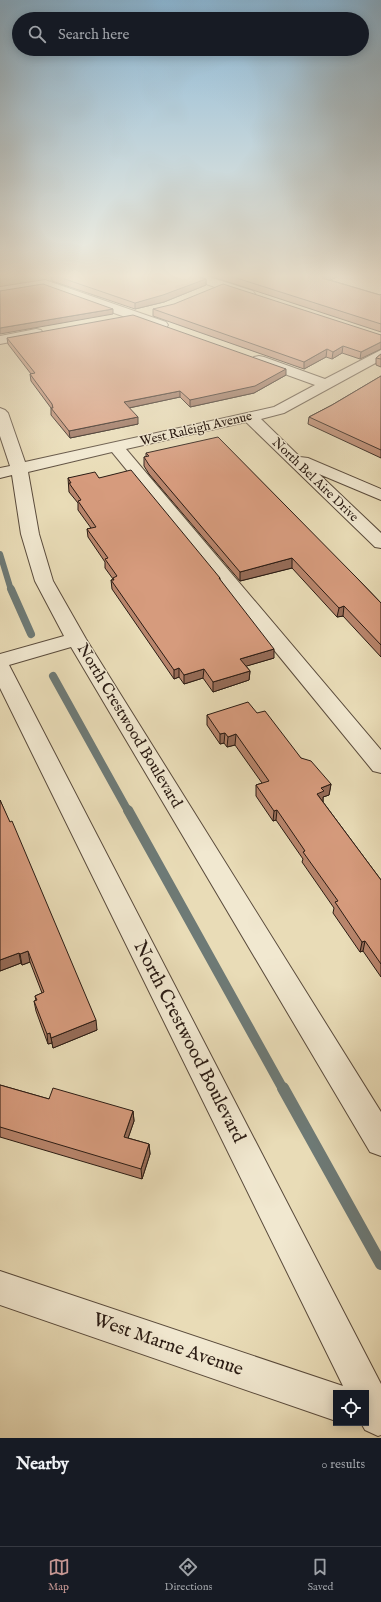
<!DOCTYPE html>
<style>
body{margin:0;font-family:"IM FELL English",serif;background:#20242c;color:#f1f3f6}
.controls{position:absolute;right:12px;bottom:12px;display:grid;overflow:hidden;border-radius:0px;box-shadow:0 2px 10px #0003}
.controls button{width:36px;height:36px;display:grid;place-items:center;padding:0;border:0;border-bottom:1px solid #363941;background:#171b24;color:#f1f3f6;font:20px sans-serif}
.list{margin:0;padding:0;list-style:none}
h2{display:flex;justify-content:space-between;align-items:center;height:52px;margin:0;padding:0 16px;font-size:17px}
h2 small{font-size:13px;font-weight:400;color:#9ea1a6}
.icon{flex:none;width:22px;height:22px;fill:none;stroke:currentColor;stroke-width:2;stroke-linecap:round;stroke-linejoin:round}
.map{position:relative;flex:none;width:381px;height:1438px;overflow:hidden}
.search{position:absolute;background:#171b24;box-shadow:0 2px 10px #0003;left:12px;right:12px;top:12px;height:44px;display:flex;align-items:center;gap:10px;box-sizing:border-box;padding:0 14px;border-radius:22px;color:#9ea1a6;font-size:15px}
.sheet{height:108px;background:#171b24}
nav{display:flex;justify-content:space-around;align-items:center;box-sizing:border-box;height:56px;border-top:1px solid #363941;background:#171b24;font-size:11px;color:#9ea1a6}
nav a{display:grid;justify-items:center;gap:2px}
nav .on{color:#c59692}
.map>svg:first-child{display:block}
</style>
<div class="map">
<svg width="381" height="1438" viewBox="0 0 381 1438">
<rect width="100%" height="100%" fill="#e9dcb7"/>
<filter id="stains"><feTurbulence type="fractalNoise" baseFrequency=".005" numOctaves="4"/><feColorMatrix values="0 0 0 0 .2 0 0 0 0 .09 0 0 0 0 .02 0 0 0 .5 -.17"/></filter>
<radialGradient id="worn" r=".72"><stop offset=".6" stop-color="#630" stop-opacity="0"/><stop offset="1" stop-color="#630" stop-opacity=".3"/></radialGradient>
<path fill="#b7c08e" stroke="#706e50" d="M 0,275 L 58,275 L 52,283 L 0,289 Z"/>
<g fill="none" stroke-linecap="round" stroke-linejoin="round">
<path stroke="#6e7a76" stroke-width="6" d="M 0,554 L 11,590"/>
<g stroke="#6e7a76" stroke-width="8">
<path d="M 11,589 L 31,634"/>
<path d="M 53,676 L 128,811"/>
</g>
<path stroke="#6e7a76" stroke-width="10" d="M 128,810 L 283,1089"/>
<path stroke="#6e7a76" stroke-width="12" d="M 283,1088 L 381,1264"/>
<defs>
<g id="minor">
<path d="M 186,275 L 203,275 L 253,291 L 255,294 L 253,297 L 245,297 L 188,278 Z"/>
<path d="M 45,280 L 166,322 L 168,325 L 166,328 L 156,328 L 44,288 L 0,295 L 0,287 Z"/>
<path d="M 36,329 L 41,330 L 43,333 L 41,336 L 0,344 L 0,336 Z"/>
<path d="M 381,350 L 381,360 L 284,413 L 261,419 L 300,457 L 308,458 L 381,489 L 381,500 L 319,474 L 381,533 L 381,548 L 375,547 L 246,422 L 126,449 L 381,750 L 381,773 L 373,771 L 112,452 L 28,472 L 39,534 L 53,581 L 86,639 L 381,1112 L 381,1156 L 370,1152 L 71,647 L 9,665 L 381,1384 L 381,1435 L 378,1436 L 365,1430 L 361,1423 L 366,1423 L 366,1393 L 336,1393 L 336,1421 L 0,1305 L 0,1271 L 343,1386 L 0,688 L 0,654 L 64,636 L 35,581 L 21,534 L 12,475 L 0,478 L 0,468 L 10,466 L 0,436 L 0,408 L 5,410 L 8,413 L 25,462 L 274,407 L 315,385 L 254,363 L 252,360 L 254,357 L 259,356 L 264,357 L 325,379 Z"/>
</g>
</defs>
<use href="#minor" stroke="#5a4b3c" stroke-width="2"/>
<use href="#minor" fill="#f1e8d0" fill-rule="evenodd"/>
</g>
<g fill="#b8856c" stroke="#2a1b13">
<path d="M 51,275 L 193,275 L 206,279 L 206,285 L 164,302 L 135,309 L 52,281 Z"/>
<path d="M 207,275 L 341,275 L 330,280 L 380,295 L 381,294 L 381,332 Z"/>
<path d="M 153,309 L 381,335 L 360,359 L 342,353 L 332,359 L 326,357 L 304,369 L 153,316 Z"/>
<path d="M 7,338 L 286,375 L 254,393 L 190,407 L 180,397 L 129,408 L 138,424 L 70,438 L 51,415 L 51,408 L 31,381 L 30,374 L 31,374 L 8,344 Z"/>
<path d="M 381,354 L 381,367 L 376,365 L 376,358 Z"/>
<path d="M 381,376 L 381,458 L 308,424 L 309,417 L 332,405 Z"/>
<path d="M 146,453 L 356,577 L 381,603 L 381,657 L 343,616 L 337,617 L 292,568 L 240,581 L 149,474 L 144,466 L 144,457 L 146,457 Z"/>
<path d="M 68,478 L 99,478 L 220,578 L 220,580 L 274,658 L 246,666 L 250,671 L 249,680 L 213,692 L 203,678 L 184,684 L 179,677 L 174,679 L 112,589 L 111,580 L 113,580 L 113,579 L 105,568 L 105,562 L 88,537 L 87,529 L 91,528 L 78,510 L 78,503 L 69,492 Z"/>
<path d="M 257,713 L 301,758 L 331,784 L 329,795 L 323,797 L 323,802 L 381,880 L 381,977 L 363,951 L 360,952 L 333,913 L 334,908 L 302,862 L 303,859 L 276,820 L 273,821 L 256,796 L 256,785 L 262,783 L 235,745 L 227,747 L 224,743 L 220,744 L 207,725 L 207,715 Z"/>
<path d="M 0,800 L 97,1030 L 53,1048 L 52,1043 L 48,1044 L 36,1011 L 34,1001 L 36,1001 L 35,996 L 42,993 L 30,962 L 22,965 L 21,963 L 0,971 Z"/>
<path d="M 0,1085 L 49,1099 L 133,1111 L 134,1121 L 128,1138 L 149,1144 L 150,1154 L 142,1179 L 0,1137 Z"/>
</g>
<g fill="#966c58" stroke="#2a1b13">
<path d="M 328,275 L 341,275 L 322,284 L 322,278 Z"/>
<path d="M 206,279 L 206,285 L 164,302 L 135,309 L 135,303 Z"/>
<path d="M 113,309 L 113,314 L 0,334 L 0,328 Z"/>
<path d="M 381,342 L 381,349 L 360,359 L 361,352 Z"/>
<path d="M 343,346 L 342,353 L 332,359 L 333,352 Z"/>
<path d="M 327,349 L 326,357 L 304,369 L 304,362 Z"/>
<path d="M 286,369 L 286,375 L 254,393 L 190,407 L 190,400 Z"/>
<path d="M 180,391 L 180,397 L 124,409 L 124,402 Z"/>
<path d="M 138,417 L 138,424 L 70,438 L 69,431 Z"/>
<path d="M 292,558 L 292,568 L 240,581 L 240,572 Z"/>
<path d="M 344,606 L 343,616 L 337,617 L 339,608 Z"/>
<path d="M 274,649 L 274,658 L 240,668 L 240,659 Z"/>
<path d="M 179,668 L 179,677 L 174,679 L 174,670 Z"/>
<path d="M 204,669 L 203,678 L 184,684 L 184,675 Z"/>
<path d="M 250,671 L 249,680 L 213,692 L 213,682 Z"/>
<path d="M 225,733 L 224,743 L 220,744 L 220,734 Z"/>
<path d="M 236,734 L 235,745 L 227,747 L 228,737 Z"/>
<path d="M 331,784 L 329,795 L 323,797 L 323,802 L 317,794 L 321,788 Z"/>
<path d="M 277,810 L 276,820 L 273,821 L 274,811 Z"/>
<path d="M 365,941 L 363,951 L 360,952 L 362,942 Z"/>
<path d="M 28,951 L 30,962 L 22,965 L 20,954 Z"/>
<path d="M 19,953 L 21,963 L 0,971 L 0,960 Z"/>
<path d="M 96,1020 L 97,1030 L 53,1048 L 51,1038 Z"/>
<path d="M 50,1033 L 52,1043 L 48,1044 L 47,1034 Z"/>
<path d="M 133,1111 L 134,1121 L 125,1147 L 124,1137 Z"/>
<path d="M 149,1144 L 150,1154 L 142,1179 L 141,1169 Z"/>
</g>
<g fill="#d69b7d" stroke="#2a1b13">
<path d="M 53,275 L 193,275 L 206,279 L 163,295 L 135,303 Z"/>
<path d="M 227,275 L 328,275 L 322,278 L 380,295 L 381,294 L 381,324 Z"/>
<path d="M 43,284 L 113,309 L 0,328 L 0,291 Z"/>
<path d="M 223,284 L 381,335 L 381,342 L 361,352 L 343,346 L 333,352 L 327,349 L 304,362 L 153,309 L 174,304 Z"/>
<path d="M 133,315 L 286,369 L 255,386 L 190,400 L 180,391 L 124,402 L 138,417 L 69,431 L 51,408 L 53,408 L 52,404 L 30,374 L 35,373 L 7,338 Z"/>
<path d="M 381,354 L 381,359 L 376,358 Z"/>
<path d="M 381,376 L 381,450 L 309,417 L 332,405 Z"/>
<path d="M 218,437 L 356,577 L 381,603 L 381,645 L 344,606 L 339,608 L 292,558 L 240,572 L 149,465 L 144,457 L 149,456 L 146,453 Z"/>
<path d="M 131,470 L 220,578 L 219,578 L 274,649 L 240,659 L 250,671 L 213,682 L 204,669 L 184,675 L 179,668 L 174,670 L 111,580 L 114,580 L 113,578 L 117,576 L 105,559 L 108,558 L 87,529 L 96,527 L 78,501 L 81,500 L 69,483 L 71,483 L 68,478 L 95,472 L 99,478 Z"/>
<path d="M 248,702 L 257,713 L 265,711 L 301,758 L 311,761 L 331,784 L 321,788 L 324,791 L 317,794 L 381,880 L 381,964 L 365,941 L 362,942 L 335,902 L 338,901 L 303,852 L 305,851 L 277,810 L 274,811 L 256,785 L 269,781 L 236,734 L 228,737 L 225,733 L 220,734 L 207,715 Z"/>
<path d="M 0,800 L 10,822 L 12,821 L 96,1020 L 51,1038 L 50,1033 L 47,1034 L 34,1001 L 37,1000 L 35,996 L 44,992 L 28,951 L 20,954 L 19,953 L 0,960 Z"/>
<path d="M 0,1085 L 49,1099 L 53,1088 L 133,1111 L 124,1137 L 149,1144 L 141,1169 L 0,1127 Z"/>
</g>
<linearGradient id="sky" x2="0" y2="1"><stop stop-color="#89b6d5"/><stop offset="0.58" stop-color="#f5efdf"/><stop offset="1" stop-color="#f5efdf" stop-opacity="0"/></linearGradient>
<rect width="381" height="476" fill="url(#sky)"/>
<g text-anchor="middle" dominant-baseline="central" stroke-width="3" stroke-linejoin="round" paint-order="stroke">
<g font-size="13" fill="#2a1b13" stroke="#f1e8d0">
<text transform="translate(196 429) rotate(-13)">West Raleigh Avenue</text>
<text transform="translate(315 480) rotate(44)">North Bel Aire Drive</text>
</g>
<g font-size="16" fill="#2a1b13" stroke="#f1e8d0">
<text transform="translate(129 726) rotate(59)">North Crestwood Boulevard</text>
</g>
<g font-size="19" fill="#2a1b13" stroke="#f1e8d0">
<text transform="translate(189 1042) rotate(63)">North Crestwood Boulevard</text>
<text transform="translate(168 1345) rotate(19)">West Marne Avenue</text>
</g>
</g>
<rect width="100%" height="100%" filter="url(#stains)"/>
<rect width="100%" height="100%" fill="url(#worn)"/>
</svg>
<div class="controls">
<button><svg class="icon" aria-label="locate" viewBox="0 0 24 24"><circle cx="12" cy="12" r="6"/><path d="M12 2v4M12 18v4M2 12h4M18 12h4"/></svg></button>
</div>
<div class="search"><svg class="icon" aria-label="search" viewBox="0 0 24 24"><circle cx="10" cy="10" r="6"/><path d="M15 15l6 6"/></svg>Search here</div>
</div>
<section class="sheet">
<h2>Nearby<small>0 results</small></h2>
<ul class="list">
</ul>
</section>
<nav>
<a class="on"><svg class="icon" aria-label="map" viewBox="0 0 24 24"><path d="M3 6l6-2 6 2 6-2v14l-6 2-6-2-6 2zM9 4v14M15 6v14"/></svg>Map</a>
<a><svg class="icon" aria-label="directions" viewBox="0 0 24 24"><path d="M12 3l9 9-9 9-9-9zM9 14v-3h6M13 9l2 2-2 2"/></svg>Directions</a>
<a><svg class="icon" aria-label="saved" viewBox="0 0 24 24"><path d="M7 4h10v16l-5-4-5 4z"/></svg>Saved</a>
</nav>
